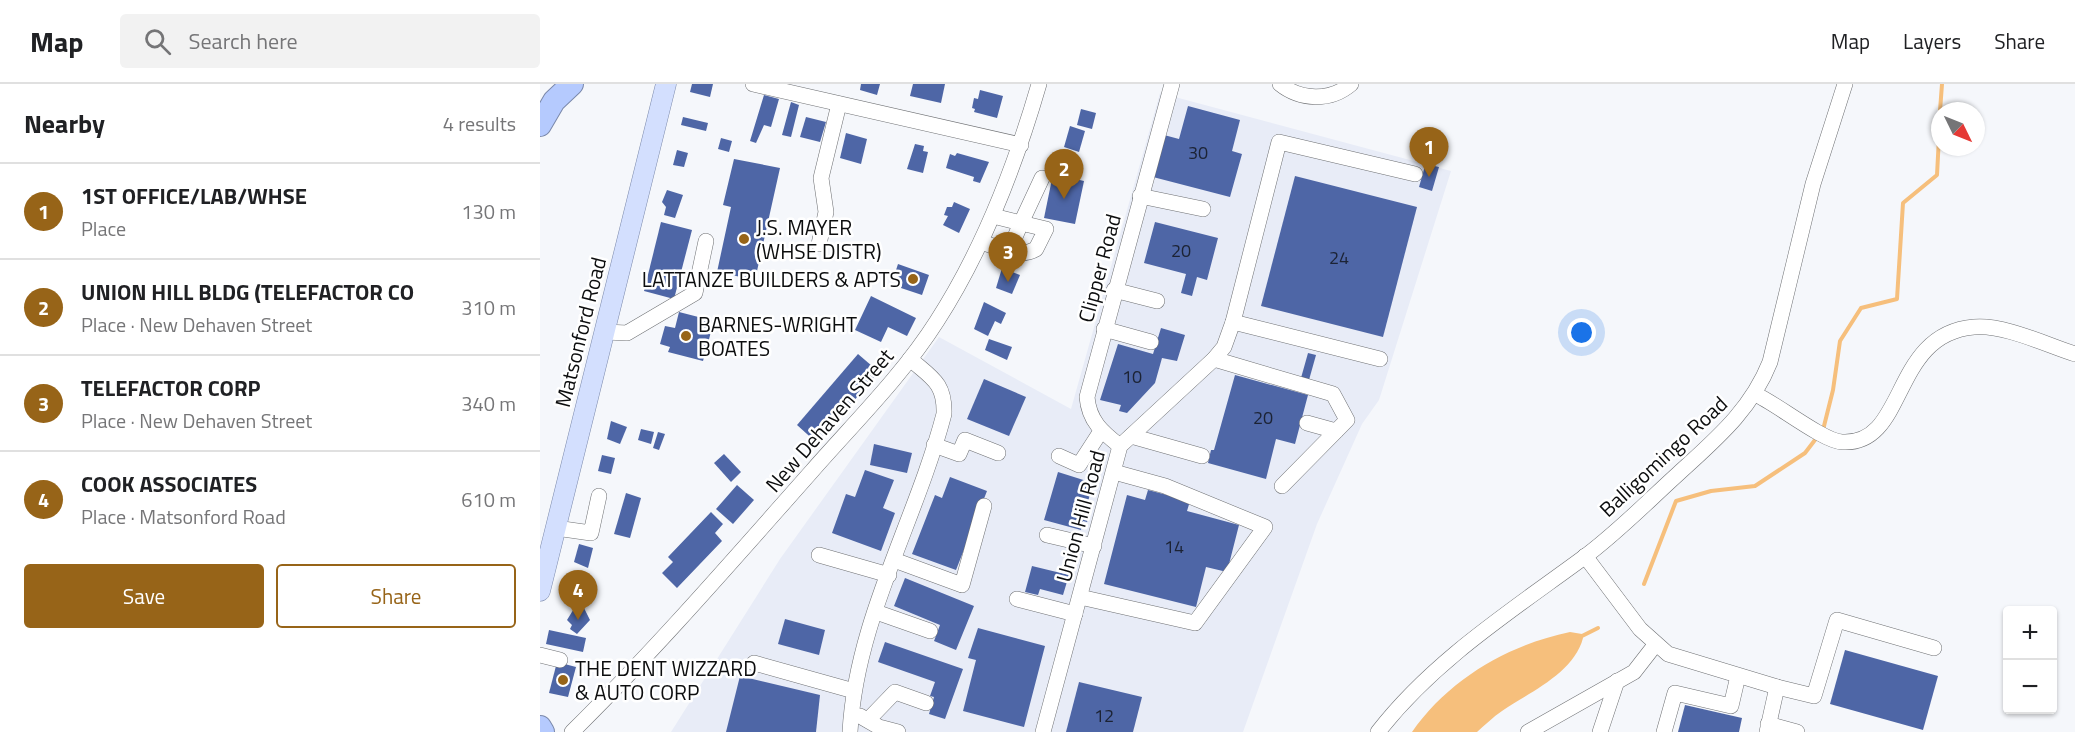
<!DOCTYPE html>
<meta charset="utf-8">
<style>
body{margin:0;font-family:"Titillium Web",sans-serif;background:#f2f2f2;color:#202124}
.controls{position:absolute;right:18px;bottom:18px;display:grid;overflow:hidden;border-radius:6px;box-shadow:0 2px 4px #0004}
.controls button{width:54px;height:54px;display:grid;place-items:center;padding:0;border:0;border-bottom:2px solid #e0e0e0;background:#fff;color:#202124;font:30px sans-serif}
.compass{position:absolute;left:1391px;top:18px;width:54px;height:54px;border-radius:50%;background:#fff;box-shadow:0 2px 4px #0004;rotate:133deg}
.you{position:absolute;left:1042px;top:249px;width:21px;height:21px;margin:-15px;border:4px solid #fff;border-radius:50%;background:#1a73e8;box-shadow:0 0 0 9px #1a73e833}
.badge{display:grid;place-items:center;width:39px;height:39px;border-radius:50%;background:#976418;color:#fff;font-size:20px;font-weight:700}
.pin{position:absolute;translate:-50% -50px;filter:drop-shadow(0 2px 3px #0008)}
.pin::after{content:'';position:absolute;top:32px;width:21px;height:18px;background:inherit;clip-path:polygon(0 0,100% 0,50% 100%)}
.list{margin:0;padding:0;list-style:none}
h2{display:flex;justify-content:space-between;align-items:center;height:78px;margin:0;padding:0 24px;font-size:26px}
h2 small{font-size:20px;font-weight:400;color:#757577}
.list li{display:grid;grid-template-columns:39px 1fr auto;gap:18px;align-items:center;box-sizing:border-box;height:96px;padding:0 24px;border-top:2px solid #e0e0e0}
.list b{display:block;font-size:22px;white-space:nowrap}
.list p{margin:0;font-size:20px;white-space:nowrap;color:#757577}
.list em{font-size:20px;font-style:normal;color:#757577}
.actions{display:flex;gap:12px;padding:18px 24px}
.actions a{flex:1;padding:14px 0;border:2px solid #976418;border-radius:6px;text-align:center;font-size:21px;color:#976418}
.actions .main{background:#976418;color:#fff}
.icon{flex:none;width:33px;height:33px;fill:none;stroke:currentColor;stroke-width:2;stroke-linecap:round;stroke-linejoin:round}
.map{position:relative;flex:none;width:1535px;height:648px;overflow:hidden}
header{display:flex;align-items:center;gap:36px;box-sizing:border-box;height:84px;padding:0 30px;background:#fff;border-bottom:2px solid #e0e0e0}
header strong{font-size:28px}
nav{display:flex;gap:33px;margin-inline-start:auto;font-size:21px}
.search{width:420px;height:54px;background:#f2f2f2;display:flex;align-items:center;gap:15px;box-sizing:border-box;padding:0 21px;border-radius:6px;color:#757577;font-size:22px}
main{display:flex}
aside{flex:1;background:#fff}
.map>svg:first-child{display:block}
</style>
<header>
<strong>Map</strong>
<div class="search"><svg class="icon" aria-label="search" viewBox="0 0 24 24"><circle cx="10" cy="10" r="6"/><path d="M15 15l6 6"/></svg>Search here</div>
<nav><a>Map</a><a>Layers</a><a>Share</a></nav>
</header>
<main>
<aside>
<h2>Nearby<small>4 results</small></h2>
<ul class="list">
<li><span class="badge">1</span><div><b>1ST OFFICE/LAB/WHSE</b><p>Place</p></div><em>130 m</em></li>
<li><span class="badge">2</span><div><b>UNION HILL BLDG (TELEFACTOR CO</b><p>Place · New Dehaven Street</p></div><em>310 m</em></li>
<li><span class="badge">3</span><div><b>TELEFACTOR CORP</b><p>Place · New Dehaven Street</p></div><em>340 m</em></li>
<li><span class="badge">4</span><div><b>COOK ASSOCIATES</b><p>Place · Matsonford Road</p></div><em>610 m</em></li>
</ul>
<div class="actions"><a class="main">Save</a><a>Share</a></div>
</aside>
<div class="map">
<svg width="1535" height="648" viewBox="0 0 1535 648">
<rect width="100%" height="100%" fill="#f5f7fb"/>
<path fill="#e8ecf7" d="M 620,9 L 911,87 L 839,316 L 822,340 L 777,440 L 703,648 L 131,648 L 240,475 L 399,253 L 531,325 Z"/>
<path fill="#f6bf7c" d="M 1030,548 L 1042,550 L 1043,554 C 1034,589 990,608 962,627 C 953,633 945,641 937,648 L 872,648 C 909,595 968,561 1030,548 Z"/>
<g fill="none" stroke-linecap="round" stroke-linejoin="round">
<g stroke="#f6bf7c" stroke-width="4">
<path d="M 1400,27 L 1402,0"/>
<path d="M 1283,346 L 1293,306 L 1300,257 L 1321,224 L 1357,215 L 1363,119 L 1397,91 L 1400,34"/>
<path d="M 1104,500 L 1136,417 L 1171,407 L 1215,402 L 1265,369 L 1278,352"/>
<path d="M 1040,553 L 1058,544"/>
</g>
</g>
<g fill="#4e66a6">
<path d="M 152,0 L 173,0 L 170,13 L 150,8 Z"/>
<path d="M 321,0 L 340,0 L 337,11 L 320,6 Z"/>
<path d="M 373,0 L 405,0 L 401,19 L 370,12 Z"/>
<path d="M 440,6 L 463,12 L 457,34 L 434,28 L 435,25 L 432,24 L 434,14 L 438,15 Z"/>
<path d="M 224,11 L 239,15 L 231,43 L 224,41 L 216,59 L 210,57 Z"/>
<path d="M 251,18 L 259,21 L 251,53 L 242,51 Z"/>
<path d="M 648,22 L 700,36 L 692,67 L 702,70 L 690,113 L 613,93 L 624,51 L 639,55 Z"/>
<path d="M 541,25 L 556,29 L 552,45 L 537,41 Z"/>
<path d="M 143,33 L 168,39 L 166,47 L 141,41 Z"/>
<path d="M 266,33 L 286,38 L 280,58 L 260,53 Z"/>
<path d="M 530,42 L 545,47 L 539,68 L 524,63 Z"/>
<path d="M 306,49 L 327,55 L 321,80 L 300,74 Z"/>
<path d="M 181,54 L 192,57 L 189,68 L 178,65 Z"/>
<path d="M 375,60 L 384,62 L 383,67 L 388,68 L 383,89 L 367,85 Z"/>
<path d="M 137,66 L 148,69 L 144,83 L 133,81 Z"/>
<path d="M 417,69 L 449,78 L 440,99 L 433,97 L 434,93 L 406,84 L 410,70 L 415,72 Z"/>
<path d="M 194,75 L 240,84 L 215,196 L 177,188 L 191,123 L 183,121 Z"/>
<path d="M 887,75 L 891,76 L 890,81 L 899,83 L 892,107 L 879,103 Z"/>
<path d="M 513,90 L 544,97 L 535,140 L 504,134 Z"/>
<path d="M 755,92 L 877,123 L 843,253 L 721,222 Z"/>
<path d="M 127,106 L 143,111 L 135,134 L 124,131 L 126,123 L 122,118 Z"/>
<path d="M 414,118 L 430,125 L 419,149 L 403,141 L 408,132 L 404,131 L 407,123 L 412,123 Z"/>
<path d="M 121,138 L 152,146 L 134,215 L 104,207 Z"/>
<path d="M 615,138 L 678,154 L 667,196 L 657,193 L 652,212 L 641,209 L 646,190 L 604,179 Z"/>
<path d="M 358,180 L 389,191 L 382,211 L 361,204 L 362,201 L 357,199 L 359,191 L 355,189 Z"/>
<path d="M 462,184 L 480,191 L 472,210 L 456,204 Z"/>
<path d="M 331,212 L 376,234 L 367,252 L 348,243 L 341,258 L 315,246 Z"/>
<path d="M 444,218 L 466,229 L 461,240 L 455,237 L 448,252 L 434,245 Z"/>
<path d="M 139,228 L 174,237 L 163,277 L 128,268 L 130,263 L 120,260 L 125,242 L 135,244 Z"/>
<path d="M 621,244 L 645,251 L 637,277 L 622,274 L 615,299 L 587,329 L 579,327 L 581,321 L 560,316 L 578,260 L 613,270 Z"/>
<path d="M 449,255 L 472,263 L 467,276 L 445,266 Z"/>
<path d="M 768,269 L 776,271 L 769,296 L 761,294 Z"/>
<path d="M 318,270 L 339,288 L 277,359 L 257,341 Z"/>
<path d="M 695,291 L 768,311 L 755,360 L 736,355 L 726,395 L 668,379 L 671,366 L 674,366 Z"/>
<path d="M 444,295 L 486,313 L 469,352 L 427,335 Z"/>
<path d="M 71,337 L 87,343 L 80,360 L 67,355 Z"/>
<path d="M 101,345 L 114,348 L 111,360 L 98,356 Z"/>
<path d="M 118,348 L 125,350 L 119,366 L 113,364 Z"/>
<path d="M 334,360 L 372,369 L 367,389 L 330,381 Z"/>
<path d="M 184,370 L 201,388 L 191,398 L 174,379 Z"/>
<path d="M 62,371 L 75,374 L 71,390 L 58,387 Z"/>
<path d="M 325,386 L 354,396 L 343,424 L 355,429 L 341,467 L 292,449 L 306,410 L 315,413 Z"/>
<path d="M 518,388 L 553,399 L 545,429 L 550,430 L 547,438 L 543,437 L 541,446 L 504,436 Z"/>
<path d="M 410,393 L 447,407 L 416,486 L 372,470 L 395,411 L 402,414 Z"/>
<path d="M 197,401 L 214,416 L 193,440 L 176,425 Z"/>
<path d="M 608,406 L 650,417 L 647,427 L 699,441 L 687,488 L 666,483 L 656,523 L 564,500 L 587,411 L 605,416 Z"/>
<path d="M 86,409 L 101,414 L 90,454 L 74,450 Z"/>
<path d="M 171,428 L 183,440 L 175,449 L 182,457 L 137,504 L 122,489 L 133,478 L 128,473 Z"/>
<path d="M 39,460 L 53,464 L 48,484 L 34,478 Z"/>
<path d="M 492,482 L 529,491 L 523,511 L 500,505 L 498,511 L 485,508 Z"/>
<path d="M 365,494 L 434,522 L 416,566 L 394,557 L 400,541 L 354,522 Z"/>
<path d="M 43,522 L 50,536 L 37,550 L 30,545 L 32,541 L 27,536 L 35,523 Z"/>
<path d="M 245,535 L 285,546 L 279,571 L 238,560 Z"/>
<path d="M 438,544 L 505,562 L 484,643 L 423,627 L 436,576 L 428,574 Z"/>
<path d="M 9,546 L 46,554 L 43,568 L 6,560 Z"/>
<path d="M 345,558 L 423,585 L 405,635 L 389,630 L 394,613 L 390,612 L 395,598 L 338,578 Z"/>
<path d="M 1305,566 L 1398,592 L 1383,646 L 1290,620 Z"/>
<path d="M 17,578 L 36,583 L 28,613 L 9,609 Z"/>
<path d="M 200,592 L 280,611 L 276,648 L 186,648 Z"/>
<path d="M 539,598 L 602,613 L 593,648 L 526,648 Z"/>
<path d="M 1145,621 L 1202,634 L 1199,648 L 1138,648 Z"/>
</g>
<g fill="none" stroke-linecap="round" stroke-linejoin="round">
<defs>
<g id="minor">
<path d="M 213,0 L 481,61"/>
<path d="M 740,0 C 760,16 790,18 811,0"/>
<path d="M 600,112 L 663,125"/>
<path d="M 453,132 L 481,139 L 502,94"/>
<path d="M 441,158 C 458,163 479,175 496,165 L 506,145 L 481,139 L 469,167"/>
<path d="M 279,160 L 286,128 L 281,94 L 299,20"/>
<path d="M 574,206 L 617,217"/>
<path d="M 693,238 L 840,275"/>
<path d="M 564,245 L 611,258"/>
<path d="M 65,248 L 87,249 L 155,209 L 166,157"/>
<path d="M 674,275 L 793,310 L 807,336 L 742,402"/>
<path d="M 1215,310 C 1237,320 1283,357 1302,358 C 1368,362 1350,250 1434,243 C 1463,240 1507,261 1535,270"/>
<path d="M 767,339 L 796,347"/>
<path d="M 591,352 L 662,372"/>
<path d="M 394,361 L 419,370 L 425,356 L 458,369"/>
<path d="M 580,362 C 562,348 549,337 547,313 L 632,0"/>
<path d="M 519,372 L 539,381 L 561,347"/>
<path d="M 16,444 L 51,449 L 59,412"/>
<path d="M 507,451 L 554,462"/>
<path d="M 279,471 L 349,491"/>
<path d="M 1045,472 L 1100,545 L 1128,570 L 1237,603 L 1227,648"/>
<path d="M 354,476 L 422,501 L 444,422"/>
<path d="M 540,513 L 655,539 L 725,443 L 625,402 L 574,388"/>
<path d="M 477,515 L 535,530"/>
<path d="M 336,528 L 390,547"/>
<path d="M 0,571 L 20,576"/>
<path d="M 214,579 L 314,607"/>
<path d="M 1237,603 L 1274,612 L 1297,536 L 1394,564"/>
<path d="M 320,632 L 339,643 L 358,648"/>
<path d="M 328,636 L 355,608 L 386,619"/>
<path d="M 1228,640 L 1257,648"/>
<path d="M 32,648 C 116,565 193,476 272,387 C 314,339 362,292 397,237 C 444,164 475,83 499,0"/>
<path d="M 310,648 C 316,536 376,437 404,330 C 405,299 392,294 370,275"/>
<path d="M 503,648 L 580,362 L 674,275 L 684,263 L 693,238 L 739,58 L 875,90"/>
<path d="M 838,648 C 893,577 971,527 1043,474 C 1077,449 1107,418 1139,389 C 1176,355 1211,326 1230,278 L 1273,100 L 1305,0"/>
<path d="M 988,648 L 1094,588 L 1115,561"/>
<path d="M 1060,648 L 1077,597"/>
<path d="M 1124,648 L 1135,609 L 1191,622 L 1198,592"/>
</g>
<path id="major" d="M 0,507 L 126,0"/>
<g id="highway">
<path d="M 0,41 L 14,17 L 32,0"/>
<path d="M 0,643 L 3,648"/>
</g>
</defs>
<use href="#minor" stroke="#6f7174" stroke-width="16"/>
<use href="#major" stroke="#7a88aa" stroke-width="21"/>
<use href="#highway" stroke="#7a88aa" stroke-width="24"/>
<use href="#minor" stroke="#fff" stroke-width="15"/>
<use href="#major" stroke="#d3dffe" stroke-width="20"/>
<use href="#highway" stroke="#b5cafe" stroke-width="22"/>
</g>
<g fill="#976418" stroke="#fff" stroke-width="2">
<circle cx="204" cy="155" r="6"/>
<circle cx="373" cy="195" r="6"/>
<circle cx="146" cy="252" r="6"/>
<circle cx="23" cy="596" r="6"/>
</g>
<g text-anchor="middle" dominant-baseline="central" stroke-width="5" stroke-linejoin="round" paint-order="stroke">
<g font-size="18" fill="#1c2334">
<text x="658" y="68">30</text>
<text x="641" y="166">20</text>
<text x="799" y="173">24</text>
<text x="592" y="292">10</text>
<text x="723" y="333">20</text>
<text x="634" y="462">14</text>
<text x="564" y="631">12</text>
</g>
<g font-size="21" fill="#0c0d0e" stroke="#fff" text-anchor="start">
<text x="216" y="143">J.S. MAYER<tspan x="216" dy="24">(WHSE DISTR)</tspan></text>
<text x="361" y="195" text-anchor="end">LATTANZE BUILDERS &amp; APTS</text>
<text x="158" y="240">BARNES-WRIGHT<tspan x="158" dy="24">BOATES</tspan></text>
<text x="35" y="584">THE DENT WIZZARD<tspan x="35" dy="24">&amp; AUTO CORP</tspan></text>
</g>
<g font-size="21" fill="#0c0d0e" stroke="#fff">
<text transform="translate(559 184) rotate(-75)">Clipper Road</text>
<text transform="translate(40 248) rotate(-76)">Matsonford Road</text>
<text transform="translate(289 336) rotate(-49)">New Dehaven Street</text>
<text transform="translate(1123 372) rotate(-43)">Balligomingo Road</text>
<text transform="translate(540 432) rotate(-75)">Union Hill Road</text>
</g>
</g>
</svg>
<div class="controls">
<button>+</button>
<button>−</button>
</div>
<svg class="compass" viewBox="-18 -18 36 36"><path d="M0-13l5 13h-10z" fill="#e53935"/><path d="M0 13l5-13h-10z" fill="#757577"/></svg>
<div class="you"></div>
<div class="pin badge" style="left:889px;top:93px">1</div>
<div class="pin badge" style="left:524px;top:115px">2</div>
<div class="pin badge" style="left:468px;top:198px">3</div>
<div class="pin badge" style="left:38px;top:536px">4</div>
</div>
</main>
